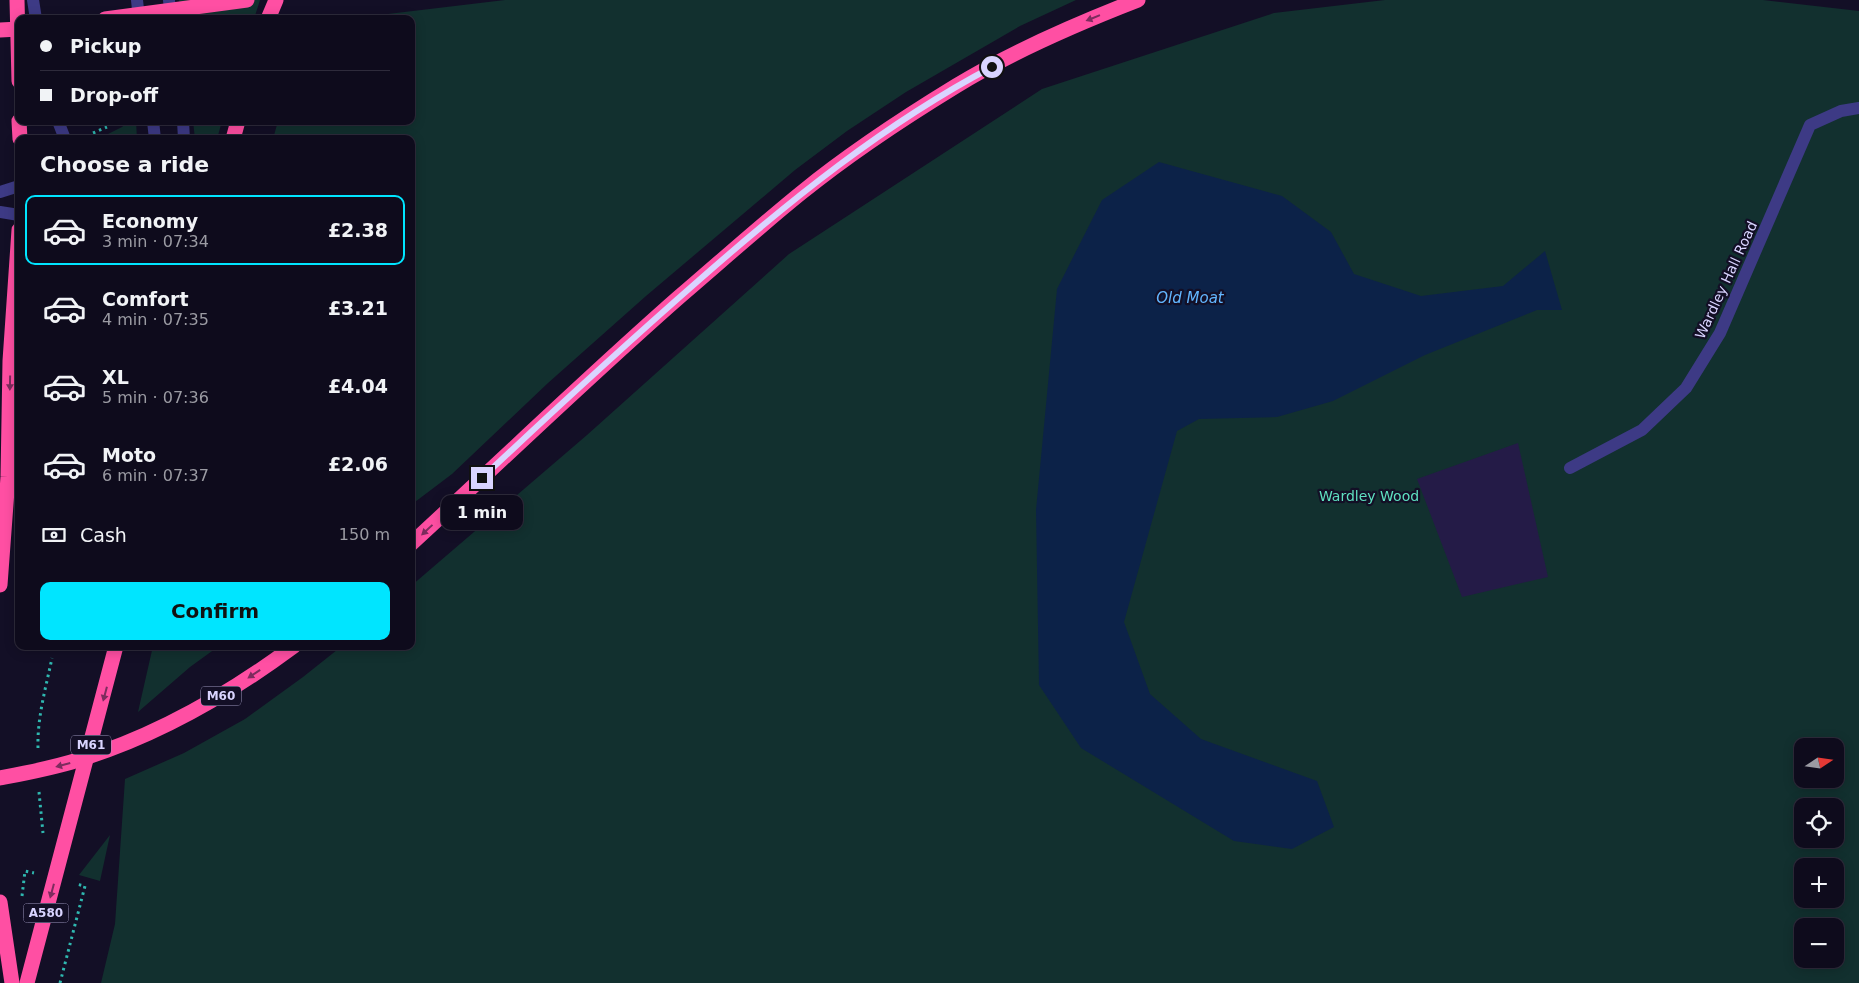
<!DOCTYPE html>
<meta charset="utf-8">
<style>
body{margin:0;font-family:"DejaVu Sans",sans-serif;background:#171425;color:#f1f3f6;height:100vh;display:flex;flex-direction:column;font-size:19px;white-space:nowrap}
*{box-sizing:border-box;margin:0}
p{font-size:16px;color:#9b9ba3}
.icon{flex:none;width:28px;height:28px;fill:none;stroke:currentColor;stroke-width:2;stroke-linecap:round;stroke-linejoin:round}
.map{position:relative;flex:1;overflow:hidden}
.sheet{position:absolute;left:15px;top:135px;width:400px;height:515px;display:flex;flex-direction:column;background:#0e0b1c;border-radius:10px;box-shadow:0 2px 12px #0003,0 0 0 1px #2e2b3b}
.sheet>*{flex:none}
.guide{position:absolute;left:15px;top:15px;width:400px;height:110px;border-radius:10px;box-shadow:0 2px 12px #0003,0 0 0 1px #2e2b3b;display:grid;align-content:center;height:110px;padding:0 25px;background:#0e0b1c}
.needle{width:32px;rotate:77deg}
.fabs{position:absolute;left:1794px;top:738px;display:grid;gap:10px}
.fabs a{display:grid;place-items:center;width:50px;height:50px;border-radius:10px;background:#0e0b1c;box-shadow:0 2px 12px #0003,0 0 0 1px #2e2b3b;font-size:25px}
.end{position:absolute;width:22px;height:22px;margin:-11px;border:6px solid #d9d4ff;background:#111;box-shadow:0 0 0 2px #111}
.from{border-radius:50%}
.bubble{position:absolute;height:35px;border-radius:10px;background:#0e0b1c;box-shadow:0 2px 12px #0003,0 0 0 1px #2e2b3b;font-size:16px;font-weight:700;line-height:35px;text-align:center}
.guide b{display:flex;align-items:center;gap:18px;height:48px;font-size:19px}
.guide b+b{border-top:1px solid #2e2b3b}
.guide i{width:12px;height:12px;background:#f1f3f6}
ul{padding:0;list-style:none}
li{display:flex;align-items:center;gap:15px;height:70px;margin:0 10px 8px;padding:0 15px;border:2px solid transparent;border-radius:10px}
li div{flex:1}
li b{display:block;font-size:19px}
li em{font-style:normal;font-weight:700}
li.current{border-color:#00e5ff}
li>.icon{width:45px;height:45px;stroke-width:1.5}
h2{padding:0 25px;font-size:22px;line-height:60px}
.pay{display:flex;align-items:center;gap:12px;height:55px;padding:0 25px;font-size:19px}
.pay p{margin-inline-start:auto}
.cta{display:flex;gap:10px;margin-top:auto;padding:10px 25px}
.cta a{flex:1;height:58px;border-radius:10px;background:#00e5ff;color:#111;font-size:20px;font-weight:700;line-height:58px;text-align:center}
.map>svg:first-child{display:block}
</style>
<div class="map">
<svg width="1859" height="983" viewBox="0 0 1859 983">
<rect width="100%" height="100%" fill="#130f26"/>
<!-- green -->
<g fill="#12302f" fill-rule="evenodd">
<path d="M179,0H260L254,19H181Z"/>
<path d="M505,0H1076L1020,26L906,92L847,131L795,170L646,296L548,383L452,474L411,505V139H273L278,121H411V19H346Z"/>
<path d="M1385,0H1763L1859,11V983H101L115,924L125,779L184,753L245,719L303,677L342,646H411V586L587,435L789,254L1042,89L1274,13ZM1802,746H1835V779H1802ZM1802,806H1835V839H1802ZM1802,866H1835V899H1802ZM1802,926H1835V959H1802Z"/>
<path d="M128,121H136L137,139H98L122,127Z"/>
<path d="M193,121H222L217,139H195Z"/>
<path d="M153,646H219L190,667L138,712Z"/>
<path d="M110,835L100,881L79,875Z"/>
</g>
<!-- water -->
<path fill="#0c2248" d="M1159,162L1282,196L1331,232L1354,274L1421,296L1503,286L1545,251L1562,310H1537L1425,355L1333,401L1277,417L1199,419L1177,431L1124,622L1150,694L1201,739L1317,781L1334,827L1292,849L1234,841L1081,748L1039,685L1036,510L1057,289L1102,200Z"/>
<!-- building -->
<path fill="#241b47" d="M1518,443L1548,577L1462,597L1417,479Z"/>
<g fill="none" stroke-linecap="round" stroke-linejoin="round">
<!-- path -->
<g stroke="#2fb8b0" stroke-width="3" stroke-dasharray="2.5 4" stroke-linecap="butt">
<path d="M93,133L107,127"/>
<path d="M38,748C37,718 46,687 52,658"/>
<path d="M39,792L43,833"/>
<path d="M22,896L25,871L34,873"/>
<path d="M60,983L85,886L76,884"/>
</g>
<!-- lane -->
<g stroke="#3d3a85" stroke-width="12">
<path d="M33,0L36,19"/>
<path d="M137,0L139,19"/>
<path d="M169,0L171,19"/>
<path d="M58,121L65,139"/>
<path d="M153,121L155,139"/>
<path d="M183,121L184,139"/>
<path d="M0,192L19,186"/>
<path d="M0,212L19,215"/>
<path d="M1570,468L1642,430L1686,388L1720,333L1810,125L1841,111L1859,108"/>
</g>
<!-- highway -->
<g stroke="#ff4fa3" stroke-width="15">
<path d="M17,0L19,81"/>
<path d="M105,19L247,0"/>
<path d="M268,19L276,0"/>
<path d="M0,30L19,29"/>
<path d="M19,121L20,139"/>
<path d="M233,139L238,121"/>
<path d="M411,544C500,462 587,378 678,298C719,263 759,227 801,193C849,154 902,119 956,86C1013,51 1076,24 1138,0"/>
<path d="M0,585L8,477L10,361L19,230"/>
<path d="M0,778C26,773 53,768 78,760C157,736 228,695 294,646"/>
<path d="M0,902L12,983"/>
<path d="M27,983L116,646"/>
</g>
</g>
<!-- one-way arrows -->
<defs><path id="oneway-solid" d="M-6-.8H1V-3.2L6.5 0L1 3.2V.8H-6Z" transform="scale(1.25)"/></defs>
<g fill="#7d2c5e">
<use href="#oneway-solid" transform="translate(1093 18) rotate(158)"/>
<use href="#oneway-solid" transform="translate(10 383) rotate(91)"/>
<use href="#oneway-solid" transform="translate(427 530) rotate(137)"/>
<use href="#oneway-solid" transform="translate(254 674) rotate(146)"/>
<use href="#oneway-solid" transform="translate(105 694) rotate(105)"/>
<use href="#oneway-solid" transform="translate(63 765) rotate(165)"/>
<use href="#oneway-solid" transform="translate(52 891) rotate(105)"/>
</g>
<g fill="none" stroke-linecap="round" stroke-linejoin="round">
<!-- route -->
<path stroke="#d9d4ff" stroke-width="6" d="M482,478C553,411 625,345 698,281C789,201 884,124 992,67"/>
</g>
<g text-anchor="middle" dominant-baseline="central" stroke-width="4.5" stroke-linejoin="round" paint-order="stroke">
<!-- shield labels -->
<g fill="#130f26" stroke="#9e99be" stroke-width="1">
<rect x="201" y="686.5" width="40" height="19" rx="4"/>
<rect x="71" y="735.5" width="40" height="19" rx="4"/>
<rect x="23.5" y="903.5" width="45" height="19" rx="4"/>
</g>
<g font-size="12" font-weight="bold" fill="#d9d4ff">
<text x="221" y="696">M60</text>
<text x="91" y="745">M61</text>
<text x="46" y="913">A580</text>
</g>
<!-- street labels -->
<g font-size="14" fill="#d9d4ff" stroke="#130f26">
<text transform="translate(1726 280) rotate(-65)">Wardley Hall Road</text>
</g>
<!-- park labels -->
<g font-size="14" fill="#5fe0c0" stroke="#130f26">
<text x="1369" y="496">Wardley Wood</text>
</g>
<!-- water labels -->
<g font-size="15" font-style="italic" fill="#62b6ff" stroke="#130f26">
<text x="1190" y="298">Old Moat</text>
</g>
</g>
</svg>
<div class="fabs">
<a><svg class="needle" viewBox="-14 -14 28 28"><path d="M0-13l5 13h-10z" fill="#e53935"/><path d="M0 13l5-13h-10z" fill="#9b9ba3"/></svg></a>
<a><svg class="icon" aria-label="locate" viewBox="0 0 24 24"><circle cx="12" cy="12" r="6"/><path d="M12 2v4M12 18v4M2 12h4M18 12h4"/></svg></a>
<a>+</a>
<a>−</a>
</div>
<i class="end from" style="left:992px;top:67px"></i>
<i class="end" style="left:482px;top:478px"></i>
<div class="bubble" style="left:441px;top:495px;width:82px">1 min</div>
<div class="guide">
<b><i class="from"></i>Pickup</b>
<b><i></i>Drop-off</b>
</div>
<section class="sheet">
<h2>Choose a ride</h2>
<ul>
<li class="current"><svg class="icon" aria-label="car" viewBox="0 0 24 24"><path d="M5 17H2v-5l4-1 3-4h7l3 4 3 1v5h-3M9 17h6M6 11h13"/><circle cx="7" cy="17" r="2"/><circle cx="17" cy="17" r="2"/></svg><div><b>Economy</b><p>3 min · 07:34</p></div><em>£2.38</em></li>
<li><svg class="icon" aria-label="car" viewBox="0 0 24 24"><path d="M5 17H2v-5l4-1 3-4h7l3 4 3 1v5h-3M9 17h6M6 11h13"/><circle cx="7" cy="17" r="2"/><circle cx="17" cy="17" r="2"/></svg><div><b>Comfort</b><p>4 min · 07:35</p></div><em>£3.21</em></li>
<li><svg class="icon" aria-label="car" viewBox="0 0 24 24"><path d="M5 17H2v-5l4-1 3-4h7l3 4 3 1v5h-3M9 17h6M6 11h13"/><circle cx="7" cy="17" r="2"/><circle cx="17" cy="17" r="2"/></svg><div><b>XL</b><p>5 min · 07:36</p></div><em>£4.04</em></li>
<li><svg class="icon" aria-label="car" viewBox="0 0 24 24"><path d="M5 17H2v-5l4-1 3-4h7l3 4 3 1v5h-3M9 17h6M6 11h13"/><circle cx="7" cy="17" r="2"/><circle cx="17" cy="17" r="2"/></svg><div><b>Moto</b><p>6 min · 07:37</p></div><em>£2.06</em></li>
</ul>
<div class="pay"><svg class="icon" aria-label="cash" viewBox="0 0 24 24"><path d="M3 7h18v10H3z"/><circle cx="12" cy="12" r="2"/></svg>Cash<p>150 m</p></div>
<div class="cta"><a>Confirm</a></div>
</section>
</div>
